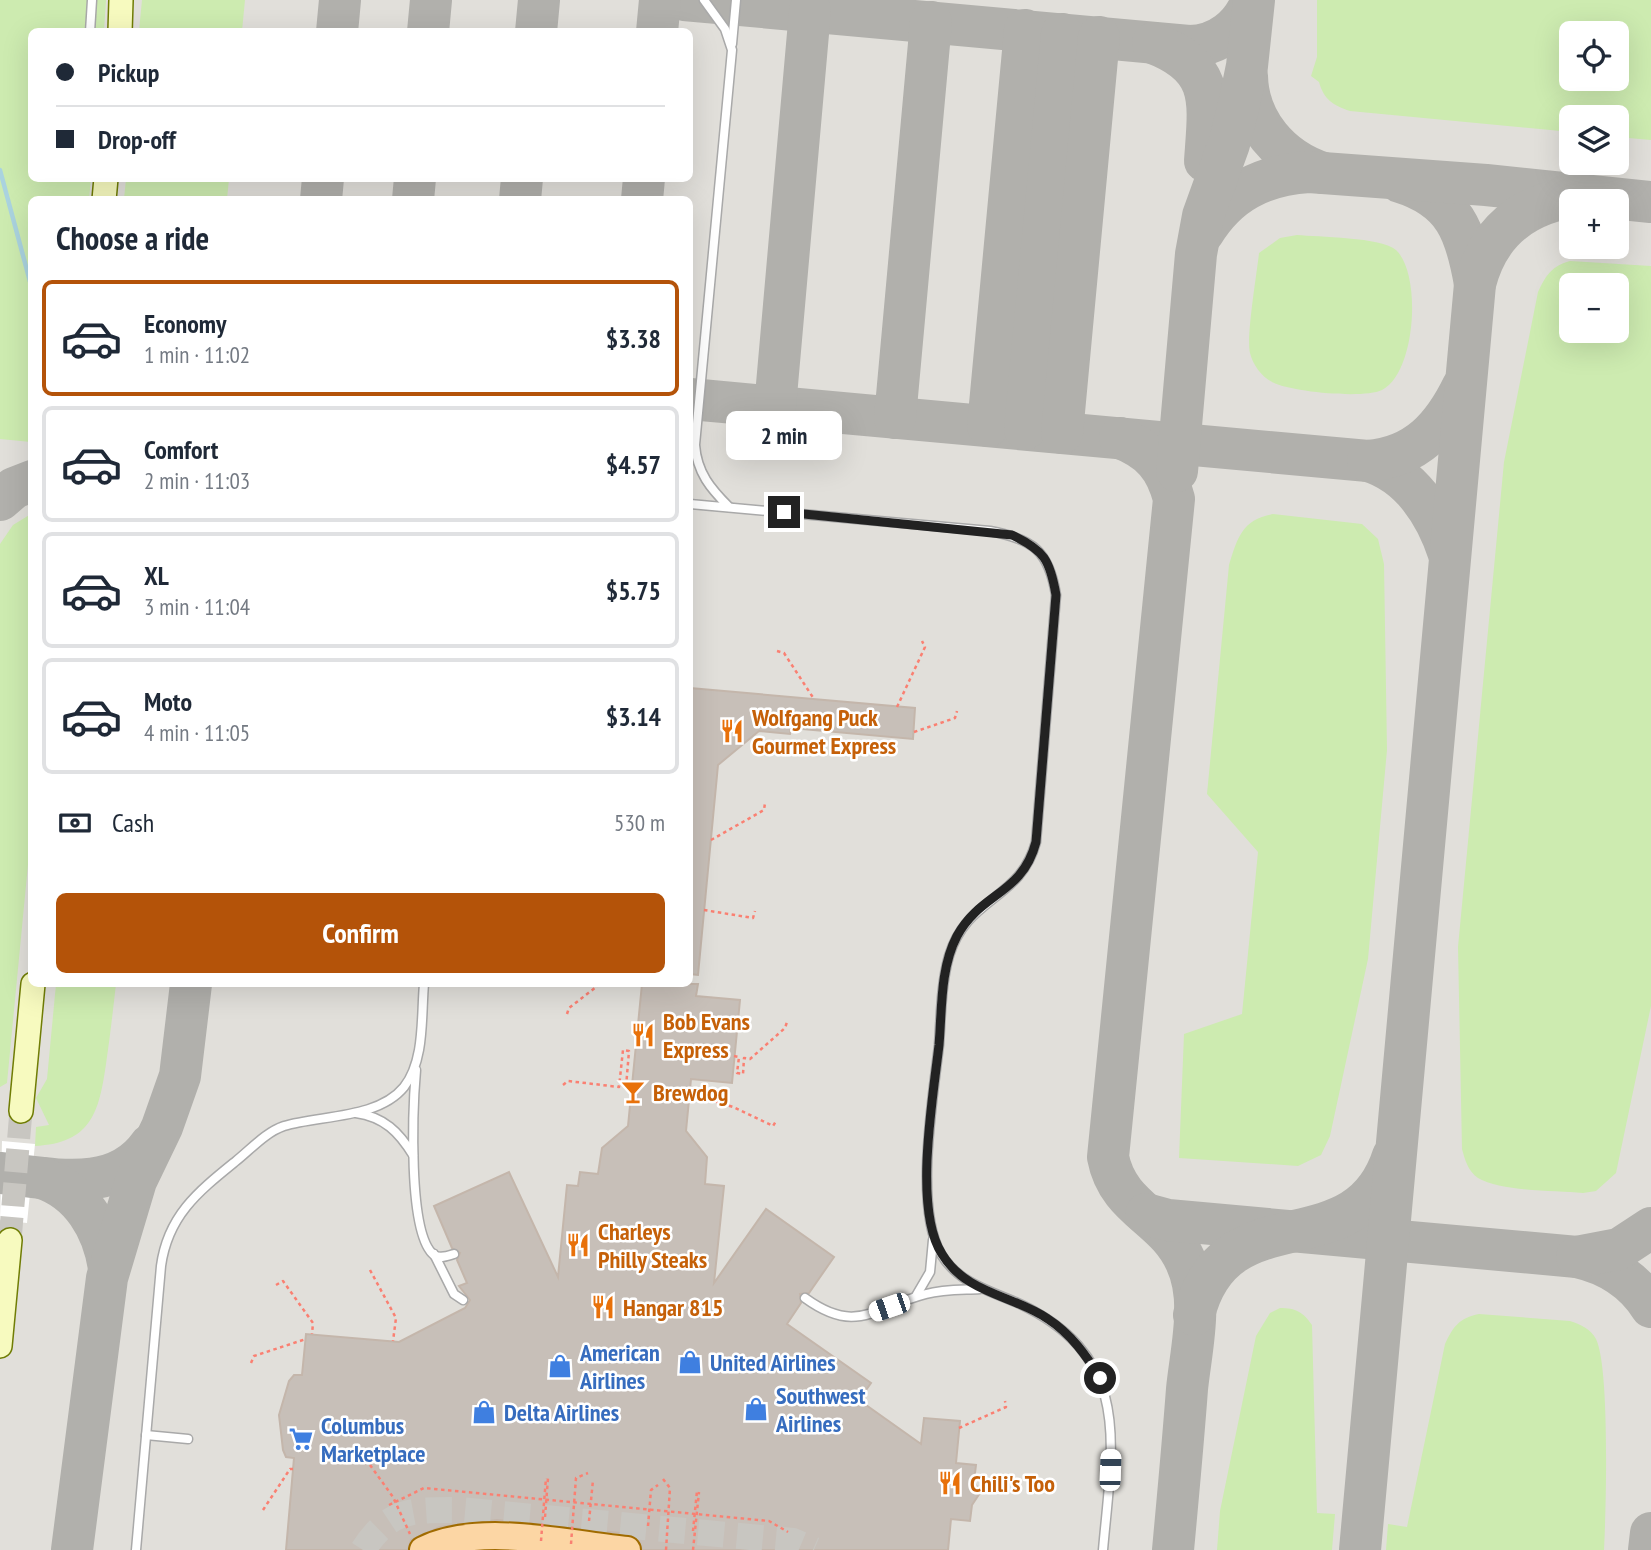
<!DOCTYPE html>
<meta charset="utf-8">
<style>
body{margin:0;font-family:"PT Sans Narrow",sans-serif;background:#f6f6f7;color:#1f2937;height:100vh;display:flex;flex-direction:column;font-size:26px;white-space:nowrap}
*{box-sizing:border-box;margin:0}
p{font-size:23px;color:#747a83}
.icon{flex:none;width:38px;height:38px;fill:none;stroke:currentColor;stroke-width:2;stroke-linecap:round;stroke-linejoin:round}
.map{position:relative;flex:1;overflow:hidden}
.sheet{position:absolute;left:28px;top:196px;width:665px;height:791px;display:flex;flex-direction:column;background:#fff;border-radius:10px;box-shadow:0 7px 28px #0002}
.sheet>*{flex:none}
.top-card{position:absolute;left:28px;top:28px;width:665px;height:154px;border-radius:10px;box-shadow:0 7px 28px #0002;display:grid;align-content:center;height:154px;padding:0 28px;background:#fff}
.buttons{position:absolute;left:1559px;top:21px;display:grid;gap:14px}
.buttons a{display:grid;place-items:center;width:70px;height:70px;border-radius:10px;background:#fff;box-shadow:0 7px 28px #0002;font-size:35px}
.end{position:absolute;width:32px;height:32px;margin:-16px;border:9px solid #222;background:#fff;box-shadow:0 0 0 4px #fff}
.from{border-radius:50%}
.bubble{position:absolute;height:49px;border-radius:10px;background:#fff;box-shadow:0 7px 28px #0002;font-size:23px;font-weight:800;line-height:49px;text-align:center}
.car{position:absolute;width:21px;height:42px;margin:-21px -10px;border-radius:9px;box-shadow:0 0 5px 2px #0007;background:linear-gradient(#fff 24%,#345 0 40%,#fff 0 76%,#345 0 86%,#fff 0)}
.top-card b{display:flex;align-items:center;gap:24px;height:66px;font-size:26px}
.top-card b+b{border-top:2px solid #e0e1e3}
.top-card i{width:18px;height:18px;background:#1f2937}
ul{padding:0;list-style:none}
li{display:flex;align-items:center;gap:21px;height:116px;margin:0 14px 10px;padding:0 14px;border:4px solid #e0e1e3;border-radius:10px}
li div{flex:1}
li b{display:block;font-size:26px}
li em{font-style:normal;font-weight:800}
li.selected{border-color:#b45309}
li>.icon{width:63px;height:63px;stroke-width:1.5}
h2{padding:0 28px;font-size:32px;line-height:84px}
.pay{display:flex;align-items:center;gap:18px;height:77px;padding:0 28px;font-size:26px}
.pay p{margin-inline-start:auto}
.primary-button{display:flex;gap:14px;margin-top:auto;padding:14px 28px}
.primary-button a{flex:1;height:80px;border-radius:10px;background:#b45309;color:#fff;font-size:28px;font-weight:800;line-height:80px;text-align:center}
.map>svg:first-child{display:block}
</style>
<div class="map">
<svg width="1651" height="1550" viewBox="0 0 1651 1550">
<rect width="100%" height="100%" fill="#f2efe9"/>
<!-- airport -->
<path fill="#e1dfda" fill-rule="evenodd" d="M0,0H1651V1550H0ZM32,32H690V178H32ZM1572,33H1617V79H1572ZM1572,117H1617V163H1572ZM32,200H690V984H32ZM1572,201H1617V247H1572ZM1572,285H1617V331H1572Z"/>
<!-- grass -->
<g fill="#cdebb0" fill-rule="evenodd">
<path d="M0,0H106L104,31L32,32V178L91,179L89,199L32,200L31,442L0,439Z"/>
<path d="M142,0H245L242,31H139Z"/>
<path d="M1317,0H1651V140L1617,137V117H1572L1571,132L1350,111C1333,105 1324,100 1319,82L1311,76L1317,57ZM1572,33H1617V79H1572Z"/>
<path d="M126,179H229L227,199H124Z"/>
<path d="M1297,235C1317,237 1382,237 1396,250C1422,274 1416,373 1382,390C1363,399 1291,392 1272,382C1261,376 1253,365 1250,353C1246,337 1257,273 1259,253L1280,238Z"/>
<path d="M1570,261L1651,266V1006L1616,1173L1596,1191L1583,1193C1555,1190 1501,1192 1478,1178C1468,1171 1465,1160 1462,1149L1458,947L1504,462L1538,292C1546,275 1552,266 1570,261ZM1572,285H1617V331H1572Z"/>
<path d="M31,514V543L28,551L32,552V823L7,1083L0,1087V544L13,525Z"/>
<path d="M1273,514L1362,524L1378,539L1384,564L1387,750L1368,959L1330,1136L1321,1155L1298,1166L1179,1158L1184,1034L1242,1014L1258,852L1207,794L1229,565C1237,539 1242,519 1273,514Z"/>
<path d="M56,984H116C113,1010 110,1037 106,1064C99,1113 91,1143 35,1146L36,1127L49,1125L36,1098L47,1079Z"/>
<path d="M1280,1308C1296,1308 1303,1312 1312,1325L1317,1513L1335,1514L1332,1550H1217L1220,1511L1256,1336L1270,1313Z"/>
<path d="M1479,1314L1570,1321C1580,1324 1591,1329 1596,1339C1610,1367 1606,1512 1604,1550H1386L1388,1524L1407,1527L1445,1344C1453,1327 1459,1318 1479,1314Z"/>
</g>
<!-- pier -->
<path fill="#fff" d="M2,1141L35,1144L27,1223L0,1220Z"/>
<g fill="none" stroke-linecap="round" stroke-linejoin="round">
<!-- stream -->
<path stroke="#aad3df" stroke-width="4.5" d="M0,170L32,289"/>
<!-- taxiway -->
<g stroke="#b1b0ac" stroke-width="42">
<path d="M684,0L1189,46C1218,46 1242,27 1252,0"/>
<path d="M337,32L340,0"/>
<path d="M428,32L431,0"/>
<path d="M536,32L539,0"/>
<path d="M657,32L660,0"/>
<path d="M1153,43C1217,67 1209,103 1205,161"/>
<path d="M1247,76C1248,122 1280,159 1323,173"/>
<path d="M1400,182C1455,199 1466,232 1475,284"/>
<path d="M321,200L323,178"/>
<path d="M413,200L415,178"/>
<path d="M520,200L522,178"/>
<path d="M642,200L644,178"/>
<path d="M1203,233C1228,192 1263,175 1309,172L1486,185L1651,202"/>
<path d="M690,399L1368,461C1411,474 1436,514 1449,554"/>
<path d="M775,407L810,11"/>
<path d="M895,418L931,22"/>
<path d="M988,426L1025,30"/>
<path d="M1025,429L1062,34"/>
<path d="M1062,433L1099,37"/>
<path d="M1120,438C1151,450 1166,467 1174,499L1108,1157C1118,1210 1166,1216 1186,1262C1204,1300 1191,1349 1187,1389C1183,1443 1178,1496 1173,1550"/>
<path d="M1368,461C1417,457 1443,427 1463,386"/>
<path d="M1177,471L1196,254L1203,216L1229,144L1239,105L1247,66L1254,0"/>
<path d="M0,500L14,488L32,481"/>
<path d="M0,1173C51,1178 115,1195 150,1145"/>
<path d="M42,1178C81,1191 103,1228 109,1268"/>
<path d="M1146,1214L1168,1220L1577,1257C1608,1264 1634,1280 1651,1307"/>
<path d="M1577,1257L1619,1249L1651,1228"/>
<path d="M1194,1315C1225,1190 1356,1271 1393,1156"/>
<path d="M72,1550L107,1278L136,1181L162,1127L180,1076L191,984"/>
<path d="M1360,1550L1475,284C1489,228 1528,202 1583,195"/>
<path d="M1649,1550L1651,1533"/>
</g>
</g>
<!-- building -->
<g fill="#c7bfb8" stroke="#c4b6ab" stroke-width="2">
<path d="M690,688L915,708L913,739L791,728L790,734L759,731L718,765L698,975L690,974Z"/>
<path d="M642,984H698L696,996L740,1000L732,1083L691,1079L686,1131L707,1157L705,1184L724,1186L714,1283L766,1209L834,1257L809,1293L800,1294L801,1303L787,1324L871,1383L859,1400L921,1444L924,1418L960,1421L956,1463L976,1465L974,1481L980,1493L972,1505L970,1521L951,1519L948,1550H642L637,1538L629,1534L497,1520L440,1527L411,1540L408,1550H286L294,1458L286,1457L283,1450L279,1415L289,1381L294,1375H302L306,1334L399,1342L465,1308L470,1300L459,1286L467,1283L457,1260L460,1253L452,1248L434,1206L509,1172L558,1277L567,1185L578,1186L580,1172L598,1174L602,1148L628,1126Z"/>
</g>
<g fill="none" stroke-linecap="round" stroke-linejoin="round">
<!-- secondary-tunnel -->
<path stroke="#c8c6c1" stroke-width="23" stroke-dasharray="23 11" stroke-linecap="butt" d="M10,1240L21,1111"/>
<!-- primary-tunnel -->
<path stroke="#c8c6c1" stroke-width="26" stroke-dasharray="26 13" stroke-linecap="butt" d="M363,1550C390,1508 414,1510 459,1510L793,1541L814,1550"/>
<!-- lane casing -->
<g stroke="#a9a9a9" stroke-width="11">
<g id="lane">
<path d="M704,0L725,29L732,50L695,445C697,473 711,489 729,507"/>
<path d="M90,32L92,0"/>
<path d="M732,44L736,0"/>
<path d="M690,504L990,531C1033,539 1049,551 1056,595L1036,842C1020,901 967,896 949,956C941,984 941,1016 939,1045C933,1098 914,1207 941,1254C959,1284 991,1291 1020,1304C1134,1358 1112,1446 1103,1550"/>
<path d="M416,1070C413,1104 407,1234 434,1255C440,1259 448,1256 454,1254"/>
<path d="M356,1113C384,1117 399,1132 413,1155"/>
<path d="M434,1254L454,1294L463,1300"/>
<path d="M916,1296L930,1272L933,1240"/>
<path d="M805,1298C856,1335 873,1308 926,1294C944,1289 962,1290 980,1289"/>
<path d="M146,1435L188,1439"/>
<path d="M136,1550L161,1266C168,1215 199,1191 236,1161C251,1149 266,1132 284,1126C320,1115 378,1119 404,1087C425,1060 421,1017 424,984"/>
</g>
</g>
<!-- secondary casing -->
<g stroke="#707d05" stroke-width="26">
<g id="secondary">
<path d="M120,32L121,0"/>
<path d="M104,200L106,178"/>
<path d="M21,1111L33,984"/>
<path d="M0,1346L10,1240"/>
</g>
</g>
<!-- primary casing -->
<g stroke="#a06b00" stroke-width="30">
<path id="primary" d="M423,1550C478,1522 568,1544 627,1550"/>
</g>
<!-- path -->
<g stroke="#fa8072" stroke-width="2.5" stroke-dasharray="3.5 3.5" stroke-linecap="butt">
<path d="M777,651L784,653L814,699"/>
<path d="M897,707L925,647L922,641"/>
<path d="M914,732L955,718L957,711"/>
<path d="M711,840L764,810L765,803"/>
<path d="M704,910L753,918L755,911"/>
<path d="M567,1014L569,1008L600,984"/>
<path d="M734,1056L739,1057L737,1073L743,1074L744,1058L750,1059L785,1028L787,1022"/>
<path d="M563,1085L568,1081L619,1087L623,1050L629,1051L626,1087L631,1088"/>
<path d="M689,1093L733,1107L773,1126L776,1121"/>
<path d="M370,1270L396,1318L393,1341"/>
<path d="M276,1285L283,1281L313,1323L312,1334"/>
<path d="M251,1363L254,1356L306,1339"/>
<path d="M959,1428L1006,1407L1005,1401"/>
<path d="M370,1465L393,1497L410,1534"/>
<path d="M389,1505L424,1488L769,1521L788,1532"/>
<path d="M263,1510L290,1469H293"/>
<path d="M545,1517L548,1478"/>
<path d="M589,1521L593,1480"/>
<path d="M648,1526L651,1490L658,1485"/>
<path d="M693,1531L697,1491"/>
</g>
<!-- lane -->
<use href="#lane" stroke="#fff" stroke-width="8"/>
<!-- secondary -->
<use href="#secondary" stroke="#f7fabf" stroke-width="23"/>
<!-- primary -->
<use href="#primary" stroke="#fcd6a4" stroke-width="26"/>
<!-- path-bridge -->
<g stroke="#fa8072" stroke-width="2.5" stroke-dasharray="3.5 3.5" stroke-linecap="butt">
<path d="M663,1479L670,1488L666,1550"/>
<path d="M541,1541L546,1478"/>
<path d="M571,1544L576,1478L588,1473"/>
<path d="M693,1550L699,1492"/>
</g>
</g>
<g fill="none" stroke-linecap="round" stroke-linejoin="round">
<!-- route -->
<path stroke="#222" stroke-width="9" d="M784,512L1012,535C1044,550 1050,560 1056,595L1036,842C1022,895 981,892 957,936C940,968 942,1010 939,1045C933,1098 913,1209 942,1254C966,1294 1013,1295 1048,1319C1071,1334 1086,1355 1100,1378"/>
</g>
<!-- icons -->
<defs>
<g id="restaurant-bare" transform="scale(1.89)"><path d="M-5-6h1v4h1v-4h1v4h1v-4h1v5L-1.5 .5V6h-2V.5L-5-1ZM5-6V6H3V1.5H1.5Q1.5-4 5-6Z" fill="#e8710a" stroke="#fff" stroke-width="2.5" paint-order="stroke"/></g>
<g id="bar-bare" transform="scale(1.89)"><path d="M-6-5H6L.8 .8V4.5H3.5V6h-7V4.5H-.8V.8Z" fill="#e8710a" stroke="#fff" stroke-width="2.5" paint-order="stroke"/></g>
<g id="shop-bare" transform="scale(1.89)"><path d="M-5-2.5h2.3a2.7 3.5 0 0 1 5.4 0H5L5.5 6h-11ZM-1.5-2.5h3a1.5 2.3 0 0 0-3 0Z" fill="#3f7fe0" stroke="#fff" stroke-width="2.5" paint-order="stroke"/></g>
<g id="supermarket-bare" transform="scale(1.89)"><path d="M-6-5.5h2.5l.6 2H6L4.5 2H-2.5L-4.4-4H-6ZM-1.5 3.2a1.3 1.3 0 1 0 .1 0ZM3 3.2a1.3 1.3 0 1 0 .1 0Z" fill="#3f7fe0" stroke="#fff" stroke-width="2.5" paint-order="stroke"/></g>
</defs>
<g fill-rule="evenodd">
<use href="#restaurant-bare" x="732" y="731"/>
<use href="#restaurant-bare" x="643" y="1035"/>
<use href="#bar-bare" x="633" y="1092"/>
<use href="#restaurant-bare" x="578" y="1245"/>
<use href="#restaurant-bare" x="603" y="1307"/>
<use href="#shop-bare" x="690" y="1362"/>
<use href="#shop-bare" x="560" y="1366"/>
<use href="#shop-bare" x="756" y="1409"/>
<use href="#shop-bare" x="484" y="1412"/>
<use href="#supermarket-bare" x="301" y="1439"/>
<use href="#restaurant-bare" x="950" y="1483"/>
</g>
<g text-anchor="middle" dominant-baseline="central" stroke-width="5" stroke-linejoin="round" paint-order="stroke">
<!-- food labels -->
<g font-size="24" font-weight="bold" fill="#c56008" stroke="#fff" text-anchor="start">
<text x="752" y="717">Wolfgang Puck<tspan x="752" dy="28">Gourmet Express</tspan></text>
<text x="663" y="1021">Bob Evans<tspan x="663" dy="28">Express</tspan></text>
<text x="653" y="1092">Brewdog</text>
<text x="598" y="1231">Charleys<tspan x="598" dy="28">Philly Steaks</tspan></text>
<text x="623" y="1307">Hangar 815</text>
<text x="970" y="1483">Chili's Too</text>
</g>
<!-- shop labels -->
<g font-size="24" font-weight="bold" fill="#366cbe" stroke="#fff" text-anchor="start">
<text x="580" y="1352">American<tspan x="580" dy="28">Airlines</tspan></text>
<text x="710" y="1362">United Airlines</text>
<text x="776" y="1395">Southwest<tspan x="776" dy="28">Airlines</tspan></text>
<text x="504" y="1412">Delta Airlines</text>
<text x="321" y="1425">Columbus<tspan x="321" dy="28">Marketplace</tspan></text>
</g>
</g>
</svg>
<div class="buttons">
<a><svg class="icon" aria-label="locate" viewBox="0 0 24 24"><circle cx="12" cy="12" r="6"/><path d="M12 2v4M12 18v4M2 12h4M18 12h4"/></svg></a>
<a><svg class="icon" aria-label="layers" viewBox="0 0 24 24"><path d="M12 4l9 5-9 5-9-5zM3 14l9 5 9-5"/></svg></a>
<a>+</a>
<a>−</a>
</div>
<i class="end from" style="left:1100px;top:1378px"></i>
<i class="end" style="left:784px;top:512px"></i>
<div class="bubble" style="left:726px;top:411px;width:116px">2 min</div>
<i class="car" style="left:889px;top:1307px;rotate:251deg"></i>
<i class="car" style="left:1110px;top:1470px;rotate:2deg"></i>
<div class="top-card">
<b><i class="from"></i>Pickup</b>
<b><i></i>Drop-off</b>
</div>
<section class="sheet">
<h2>Choose a ride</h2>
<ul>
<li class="selected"><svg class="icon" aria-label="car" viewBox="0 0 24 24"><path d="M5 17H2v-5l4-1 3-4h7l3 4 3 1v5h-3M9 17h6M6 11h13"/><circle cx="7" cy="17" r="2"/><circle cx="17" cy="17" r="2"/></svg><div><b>Economy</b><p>1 min · 11:02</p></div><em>$3.38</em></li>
<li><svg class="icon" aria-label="car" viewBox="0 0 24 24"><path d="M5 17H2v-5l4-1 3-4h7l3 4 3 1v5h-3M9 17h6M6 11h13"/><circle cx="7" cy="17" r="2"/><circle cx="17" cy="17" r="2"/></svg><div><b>Comfort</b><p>2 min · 11:03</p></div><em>$4.57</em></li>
<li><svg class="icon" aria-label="car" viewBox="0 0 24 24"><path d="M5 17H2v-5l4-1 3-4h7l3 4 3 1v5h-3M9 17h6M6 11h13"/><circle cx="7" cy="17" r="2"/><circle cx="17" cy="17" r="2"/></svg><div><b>XL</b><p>3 min · 11:04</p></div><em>$5.75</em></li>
<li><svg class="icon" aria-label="car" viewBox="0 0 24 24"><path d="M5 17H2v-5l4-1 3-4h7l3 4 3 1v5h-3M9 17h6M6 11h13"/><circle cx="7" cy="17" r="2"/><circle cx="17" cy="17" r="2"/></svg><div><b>Moto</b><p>4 min · 11:05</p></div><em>$3.14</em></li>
</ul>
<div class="pay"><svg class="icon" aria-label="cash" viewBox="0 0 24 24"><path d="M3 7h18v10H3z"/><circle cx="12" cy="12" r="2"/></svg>Cash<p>530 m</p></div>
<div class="primary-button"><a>Confirm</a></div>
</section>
</div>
